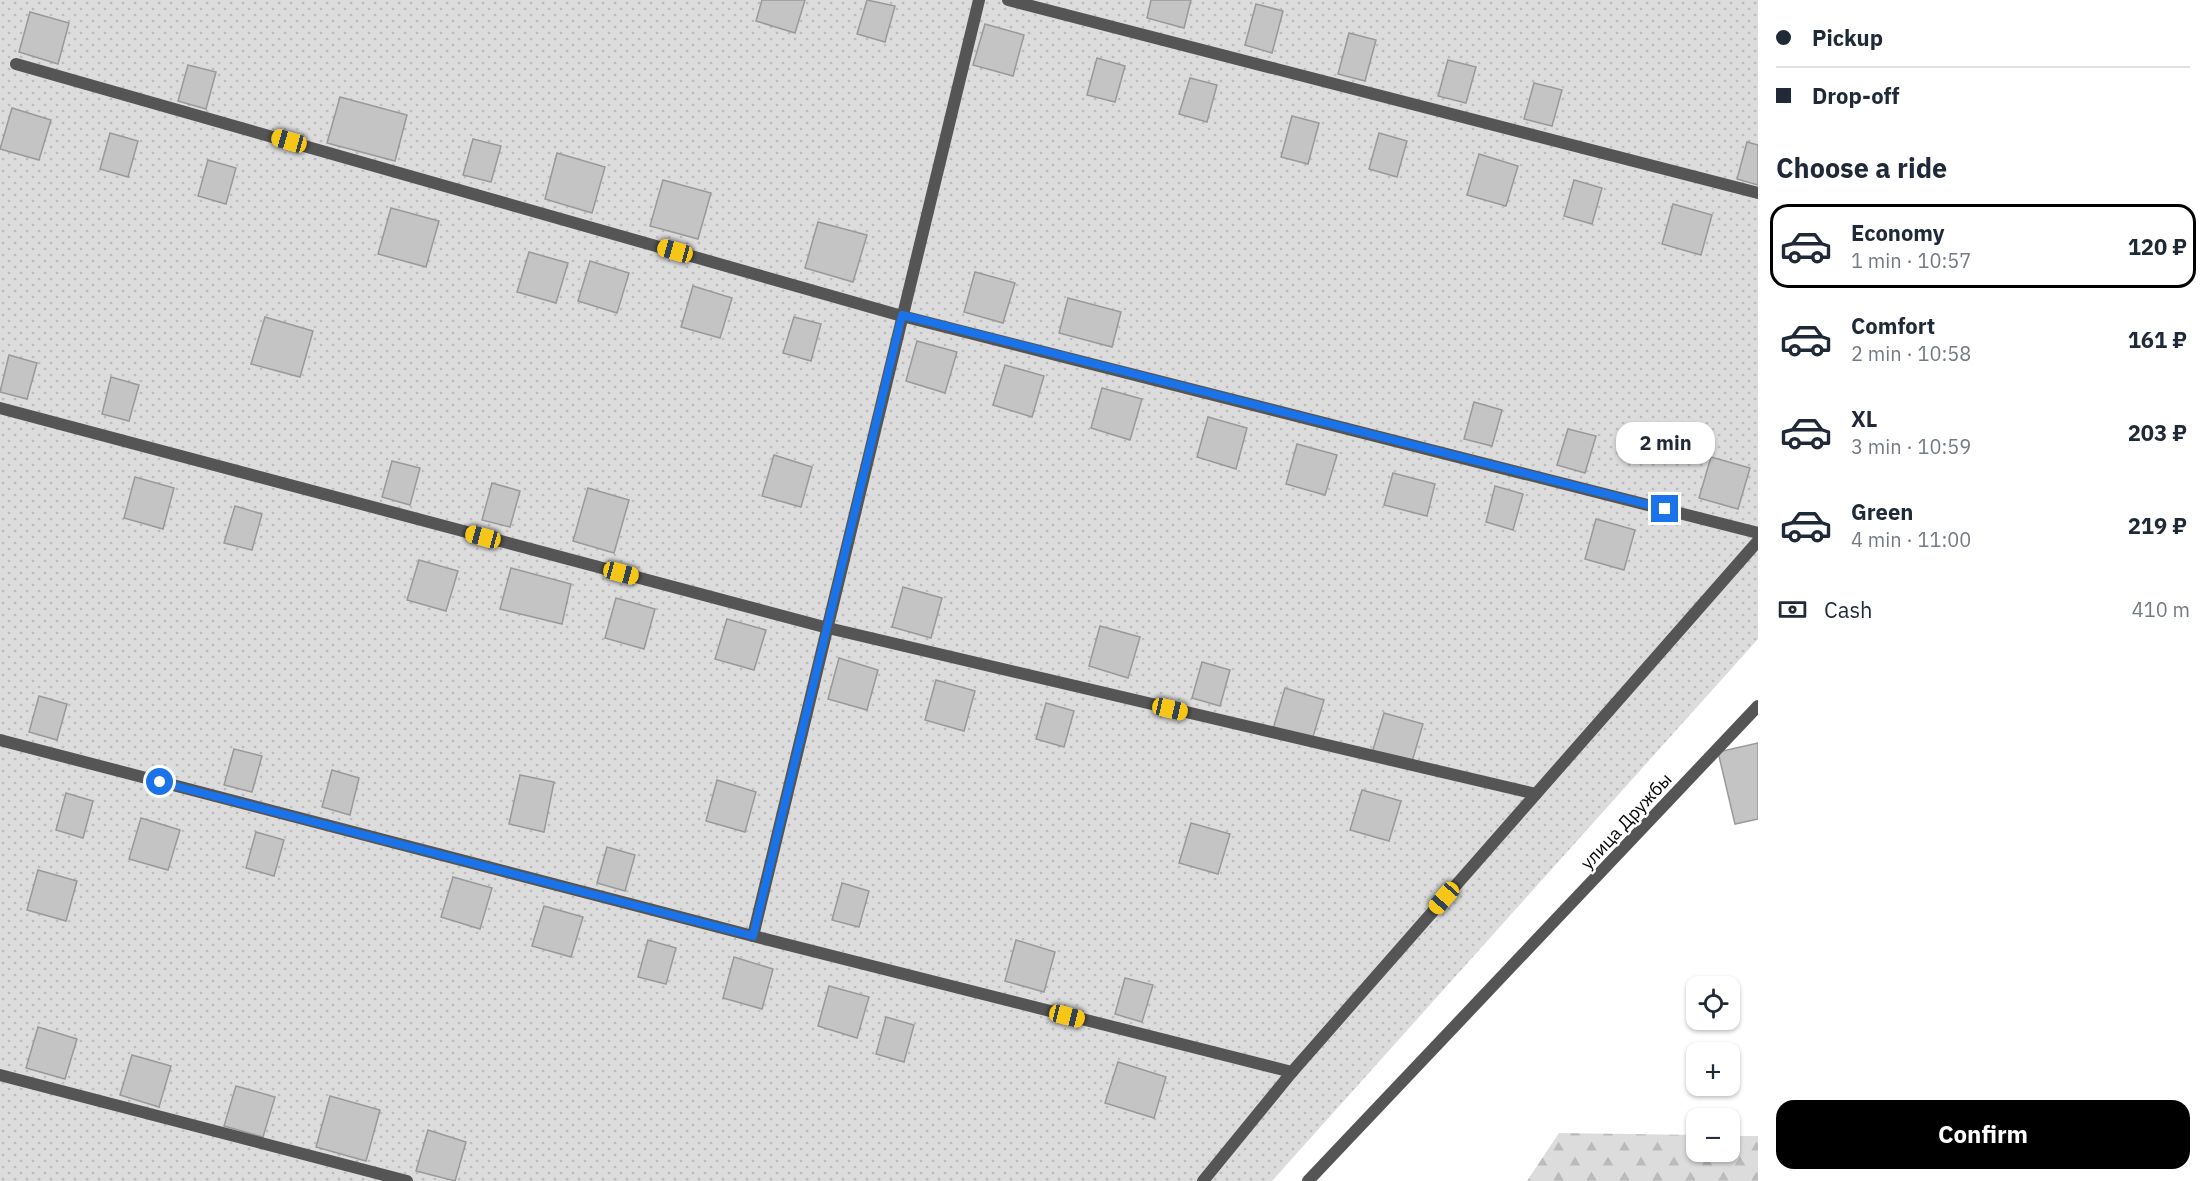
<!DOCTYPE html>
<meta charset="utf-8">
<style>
body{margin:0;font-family:"IBM Plex Sans",sans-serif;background:#f6f6f7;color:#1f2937;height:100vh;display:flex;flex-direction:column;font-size:22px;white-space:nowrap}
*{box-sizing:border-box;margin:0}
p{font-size:20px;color:#747a83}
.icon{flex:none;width:33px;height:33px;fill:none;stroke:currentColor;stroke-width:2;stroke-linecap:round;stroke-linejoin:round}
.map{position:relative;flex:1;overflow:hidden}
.panel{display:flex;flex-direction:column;background:#fff;width:450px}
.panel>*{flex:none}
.guide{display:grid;align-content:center;height:132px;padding:0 18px;background:#fff}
.controls{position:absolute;left:1686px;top:976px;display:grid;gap:12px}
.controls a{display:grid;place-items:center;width:54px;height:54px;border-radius:12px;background:#fff;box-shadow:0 2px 4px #0004;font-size:30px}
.end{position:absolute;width:27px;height:27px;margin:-14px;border:8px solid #1a73e8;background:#fff;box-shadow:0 0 0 3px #fff}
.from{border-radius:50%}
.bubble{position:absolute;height:42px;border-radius:18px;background:#fff;box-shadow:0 2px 4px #0004;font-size:20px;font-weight:700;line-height:42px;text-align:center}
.car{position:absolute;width:18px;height:36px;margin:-18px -9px;border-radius:8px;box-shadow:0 0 4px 2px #0007;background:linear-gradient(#f5c518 24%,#345 0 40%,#f5c518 0 76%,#345 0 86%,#f5c518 0)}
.guide b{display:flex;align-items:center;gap:21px;height:57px;font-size:22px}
.guide b+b{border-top:2px solid #e0e1e3}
.guide i{width:15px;height:15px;background:#1f2937}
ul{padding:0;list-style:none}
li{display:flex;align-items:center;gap:18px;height:84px;margin:0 12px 9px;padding:0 6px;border:3px solid transparent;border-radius:18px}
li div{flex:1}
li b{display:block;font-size:22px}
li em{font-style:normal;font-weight:700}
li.current{border-color:#000}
li>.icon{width:54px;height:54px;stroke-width:1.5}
h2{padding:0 18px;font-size:27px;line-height:72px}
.pay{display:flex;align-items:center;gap:15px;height:66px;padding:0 18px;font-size:22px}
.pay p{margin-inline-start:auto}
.button{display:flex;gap:12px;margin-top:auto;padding:12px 18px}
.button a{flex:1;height:69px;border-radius:18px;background:#000;color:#fff;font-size:24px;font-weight:700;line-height:69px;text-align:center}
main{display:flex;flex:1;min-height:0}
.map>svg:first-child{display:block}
</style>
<main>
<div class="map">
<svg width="1758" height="1181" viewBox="0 0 1758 1181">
<defs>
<pattern id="forest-firs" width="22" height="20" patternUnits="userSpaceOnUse" patternTransform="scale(1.5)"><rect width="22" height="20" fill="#dcdcdc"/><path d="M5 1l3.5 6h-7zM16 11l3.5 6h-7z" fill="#bbb"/></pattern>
<pattern id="garden-dots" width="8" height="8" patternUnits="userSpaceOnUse" patternTransform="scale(1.5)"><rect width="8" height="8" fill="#dcdcdc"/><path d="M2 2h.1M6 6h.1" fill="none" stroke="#bbb" stroke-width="1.8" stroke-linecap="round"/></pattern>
</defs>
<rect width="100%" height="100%" fill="#fff"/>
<!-- forest -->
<path fill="url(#forest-firs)" d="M1559,1133L1696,1135V1152H1730V1136H1758V1181H1527Z"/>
<!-- garden -->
<path fill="url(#garden-dots)" d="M0,0H1758V639L1272,1181H0Z"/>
<!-- building -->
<g fill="#c4c4c4" stroke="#999" stroke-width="1.5">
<path d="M762,0H805L795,33L756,21Z"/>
<path d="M867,0L895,6L885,42L857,34Z"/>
<path d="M1151,0H1191L1184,28L1147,18Z"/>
<path d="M1256,4L1283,11L1272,53L1245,45Z"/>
<path d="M30,12L69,23L58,64L19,52Z"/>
<path d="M985,24L1024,35L1013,76L973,65Z"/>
<path d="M1349,33L1376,40L1365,81L1338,74Z"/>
<path d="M1097,58L1125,66L1115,102L1087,95Z"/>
<path d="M1448,60L1476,67L1466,103L1438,96Z"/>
<path d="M188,65L216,72L206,109L178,101Z"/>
<path d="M1190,78L1217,85L1207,122L1179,114Z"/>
<path d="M1534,83L1562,90L1552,126L1524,119Z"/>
<path d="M340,97L407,115L395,161L327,143Z"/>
<path d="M12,108L51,120L39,160L0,149Z"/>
<path d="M1292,116L1319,123L1308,164L1281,157Z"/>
<path d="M110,133L138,141L128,177L100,169Z"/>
<path d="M1379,133L1407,141L1397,177L1369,169Z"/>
<path d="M473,139L501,146L491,182L463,175Z"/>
<path d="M1747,142L1758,145V185L1737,179Z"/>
<path d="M557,153L605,167L592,213L545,199Z"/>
<path d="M1479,154L1518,166L1506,206L1467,195Z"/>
<path d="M208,160L236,168L226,204L198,196Z"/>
<path d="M663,180L711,193L698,239L650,226Z"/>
<path d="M1574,180L1602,188L1592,224L1564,216Z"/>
<path d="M1673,204L1712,215L1701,255L1662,244Z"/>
<path d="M391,208L439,221L426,267L378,254Z"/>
<path d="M818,222L867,235L853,282L805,268Z"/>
<path d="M529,252L568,263L556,303L517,292Z"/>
<path d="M590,261L629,273L617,313L578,301Z"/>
<path d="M975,272L1015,283L1003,323L964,312Z"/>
<path d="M693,286L732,298L720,338L681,327Z"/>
<path d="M1068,298L1121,312L1112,347L1059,333Z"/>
<path d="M265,317L313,331L300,377L251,364Z"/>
<path d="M794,317L821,324L811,361L783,353Z"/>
<path d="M917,341L957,352L945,393L906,381Z"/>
<path d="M9,355L37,363L27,399L0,392Z"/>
<path d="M1005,365L1044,376L1032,417L993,405Z"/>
<path d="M111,377L139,385L129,421L102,414Z"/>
<path d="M1102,388L1142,399L1130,440L1091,428Z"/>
<path d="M1474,402L1502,410L1492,446L1464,439Z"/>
<path d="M1208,417L1247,428L1236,469L1197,457Z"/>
<path d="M1568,429L1596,436L1585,473L1557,465Z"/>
<path d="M1297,444L1337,455L1325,495L1286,484Z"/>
<path d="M774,455L812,467L801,507L762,496Z"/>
<path d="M1711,457L1750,468L1738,509L1699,498Z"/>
<path d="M392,461L420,468L410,505L382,497Z"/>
<path d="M1393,473L1435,484L1427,516L1384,505Z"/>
<path d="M135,477L174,488L163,529L124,518Z"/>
<path d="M492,483L520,491L510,527L482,520Z"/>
<path d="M1495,486L1523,494L1513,530L1486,522Z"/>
<path d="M588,488L629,500L614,553L573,541Z"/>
<path d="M235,506L262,514L252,550L224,543Z"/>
<path d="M1596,519L1635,530L1624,570L1585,559Z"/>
<path d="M419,560L458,571L446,611L407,600Z"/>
<path d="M511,568L571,584L562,624L500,609Z"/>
<path d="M903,587L942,598L931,638L892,627Z"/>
<path d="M616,598L655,609L644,649L605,638Z"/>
<path d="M727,619L766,630L754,670L715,659Z"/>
<path d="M1100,626L1140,637L1128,678L1089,666Z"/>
<path d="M839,658L878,670L867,710L828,699Z"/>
<path d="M1202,662L1230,670L1220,706L1192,698Z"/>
<path d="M936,680L975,691L964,731L925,720Z"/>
<path d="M1285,688L1324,700L1312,740L1273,729Z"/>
<path d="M39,696L67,704L57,740L29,732Z"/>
<path d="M1046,703L1074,711L1064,747L1036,739Z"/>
<path d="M1384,713L1423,724L1411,765L1372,753Z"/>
<path d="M1758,743V819L1735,824L1718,752Z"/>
<path d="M234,749L262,756L252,792L224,785Z"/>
<path d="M332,770L359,778L350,815L322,807Z"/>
<path d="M520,775L554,782L544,832L509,824Z"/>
<path d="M717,780L756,792L745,832L706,821Z"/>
<path d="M1362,790L1401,801L1389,841L1350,830Z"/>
<path d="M66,793L93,801L83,838L56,830Z"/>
<path d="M141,818L180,830L168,870L129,859Z"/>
<path d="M1191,823L1230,834L1218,874L1179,863Z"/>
<path d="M256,832L284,840L274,876L246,868Z"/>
<path d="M607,847L635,855L625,891L597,883Z"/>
<path d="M38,870L77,881L66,921L27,910Z"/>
<path d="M453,877L492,888L480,929L441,917Z"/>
<path d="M842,883L869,891L859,927L832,920Z"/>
<path d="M544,906L583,917L571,957L532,946Z"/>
<path d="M648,940L676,948L666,984L638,977Z"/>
<path d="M1016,940L1055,952L1044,992L1005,981Z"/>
<path d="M734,957L773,969L762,1009L723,998Z"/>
<path d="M1125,978L1153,985L1142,1022L1115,1014Z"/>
<path d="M829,986L869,997L857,1038L818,1026Z"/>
<path d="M886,1017L914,1025L904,1062L876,1054Z"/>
<path d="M38,1027L77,1039L65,1079L26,1068Z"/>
<path d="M132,1055L171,1066L159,1107L120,1095Z"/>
<path d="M1118,1062L1166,1077L1154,1118L1105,1103Z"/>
<path d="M236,1086L275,1097L263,1137L224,1126Z"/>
<path d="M330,1096L380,1110L366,1161L316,1147Z"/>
<path d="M428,1130L466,1142L455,1181L416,1171Z"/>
</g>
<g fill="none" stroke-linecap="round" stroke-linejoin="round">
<!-- lane -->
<g stroke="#555" stroke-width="12">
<path d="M1008,0L1758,193"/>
<path d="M16,64L902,316L1758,533"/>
<path d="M0,408L828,628L1536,794"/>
<path d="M0,740L753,936L1292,1072"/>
<path d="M753,936L979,0"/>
<path d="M0,1075L407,1181"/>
</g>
<!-- street -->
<g stroke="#555" stroke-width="12">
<path d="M1203,1181L1292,1072L1758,541"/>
<path d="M1308,1181L1758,706"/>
</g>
</g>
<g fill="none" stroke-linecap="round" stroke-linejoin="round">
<!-- route -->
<path stroke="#1a73e8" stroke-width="8" d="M160,782L753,936L902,315L1665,509"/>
</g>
<g text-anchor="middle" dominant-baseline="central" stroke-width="5" stroke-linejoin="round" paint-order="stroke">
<!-- street labels -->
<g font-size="18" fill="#000" stroke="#fff">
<text transform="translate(1626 821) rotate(-47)">улица Дружбы</text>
</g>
</g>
</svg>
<div class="controls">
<a><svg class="icon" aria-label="locate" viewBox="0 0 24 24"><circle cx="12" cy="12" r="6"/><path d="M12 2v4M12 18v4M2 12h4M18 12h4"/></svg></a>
<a>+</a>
<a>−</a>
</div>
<i class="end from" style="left:160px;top:782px"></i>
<i class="end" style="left:1665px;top:509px"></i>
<div class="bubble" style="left:1616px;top:422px;width:99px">2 min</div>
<i class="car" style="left:289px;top:141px;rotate:286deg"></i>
<i class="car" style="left:675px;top:251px;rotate:286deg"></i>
<i class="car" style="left:483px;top:537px;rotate:285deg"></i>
<i class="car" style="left:621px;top:573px;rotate:105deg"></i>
<i class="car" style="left:1170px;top:709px;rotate:103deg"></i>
<i class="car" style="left:1444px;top:898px;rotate:221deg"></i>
<i class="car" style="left:1067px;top:1016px;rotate:104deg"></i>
</div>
<section class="panel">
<div class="guide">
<b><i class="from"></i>Pickup</b>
<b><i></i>Drop-off</b>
</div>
<h2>Choose a ride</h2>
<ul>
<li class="current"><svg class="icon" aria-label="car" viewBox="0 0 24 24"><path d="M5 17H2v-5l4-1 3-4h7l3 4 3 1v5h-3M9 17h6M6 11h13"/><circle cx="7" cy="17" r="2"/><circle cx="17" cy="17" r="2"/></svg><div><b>Economy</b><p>1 min · 10:57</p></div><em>120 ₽</em></li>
<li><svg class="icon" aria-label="car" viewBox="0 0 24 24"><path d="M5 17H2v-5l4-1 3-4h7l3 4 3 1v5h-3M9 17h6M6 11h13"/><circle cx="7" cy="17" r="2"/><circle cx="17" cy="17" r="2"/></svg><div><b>Comfort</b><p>2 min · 10:58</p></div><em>161 ₽</em></li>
<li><svg class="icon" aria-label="car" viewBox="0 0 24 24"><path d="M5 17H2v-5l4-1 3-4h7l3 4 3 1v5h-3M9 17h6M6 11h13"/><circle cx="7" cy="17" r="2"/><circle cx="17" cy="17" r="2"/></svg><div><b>XL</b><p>3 min · 10:59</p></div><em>203 ₽</em></li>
<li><svg class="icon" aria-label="car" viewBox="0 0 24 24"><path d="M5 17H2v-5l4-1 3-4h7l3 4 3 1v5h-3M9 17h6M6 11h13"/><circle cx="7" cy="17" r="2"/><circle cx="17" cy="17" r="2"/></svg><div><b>Green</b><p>4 min · 11:00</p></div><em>219 ₽</em></li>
</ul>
<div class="pay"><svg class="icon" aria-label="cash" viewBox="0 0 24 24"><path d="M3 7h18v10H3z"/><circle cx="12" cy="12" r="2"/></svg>Cash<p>410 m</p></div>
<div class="button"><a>Confirm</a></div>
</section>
</main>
